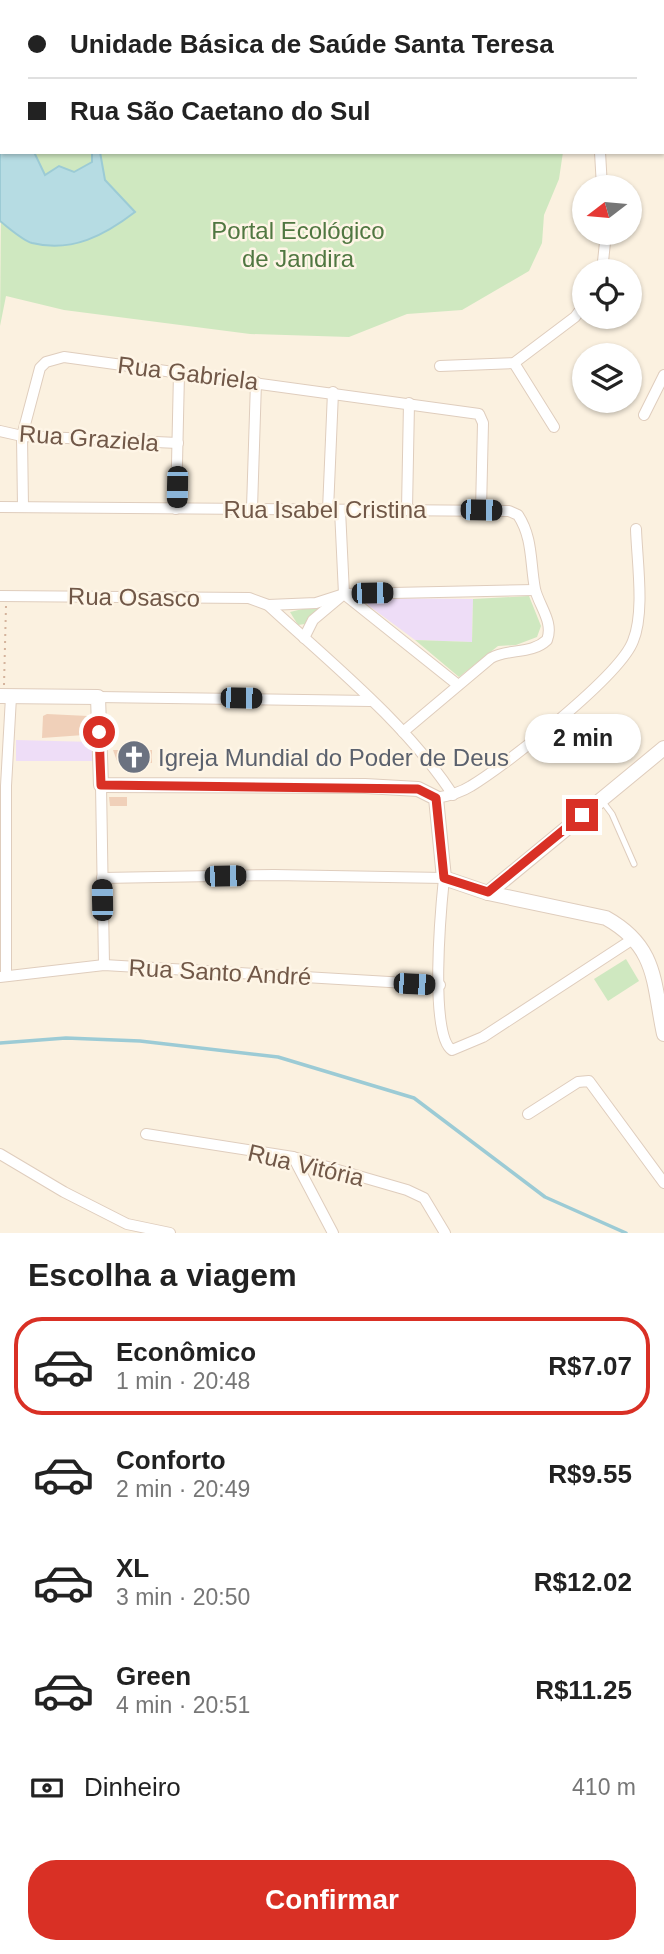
<!DOCTYPE html>
<html lang="pt">
<meta charset="utf-8">
<style>
body{margin:0;font-family:Arial,sans-serif;background:#f6f6f6;color:#222;height:100vh;display:flex;flex-direction:column;font-size:26px;white-space:nowrap}
*{box-sizing:border-box;margin:0}
p{font-size:23px;color:#767676}
.icon{flex:none;width:38px;height:38px;fill:none;stroke:currentColor;stroke-width:2;stroke-linecap:round;stroke-linejoin:round}
.map{position:relative;height:1233px;overflow:hidden}
.sheet{display:flex;flex-direction:column;background:#fff;flex:1}
.sheet>*{flex:none}
.banner{position:absolute;left:0px;top:0px;width:665px;height:154px;box-shadow:0 2px 5px #0004;display:grid;align-content:center;height:154px;padding:0 28px;background:#fff}
.needle{width:46px;rotate:254deg}
.controls{position:absolute;left:572px;top:175px;display:grid;gap:14px}
.controls a{display:grid;place-items:center;width:70px;height:70px;border-radius:50%;background:#fff;box-shadow:0 2px 5px #0004;font-size:35px}
.end{position:absolute;width:32px;height:32px;margin:-16px;border:9px solid #d93025;background:#fff;box-shadow:0 0 0 4px #fff}
.from{border-radius:50%}
.bubble{position:absolute;height:49px;border-radius:24px;background:#fff;box-shadow:0 2px 5px #0004;font-size:23px;font-weight:600;line-height:49px;text-align:center}
.car{position:absolute;width:21px;height:42px;margin:-21px -10px;border-radius:9px;box-shadow:0 0 5px 2px #0007;background:linear-gradient(#222 24%,#8ab4d8 0 40%,#222 0 76%,#8ab4d8 0 86%,#222 0)}
.banner b{display:flex;align-items:center;gap:24px;height:66px;font-size:26px}
.banner b+b{border-top:2px solid #e0e0e0}
.banner i{width:18px;height:18px;background:#222}
ul{padding:0;list-style:none}
li{display:flex;align-items:center;gap:21px;height:98px;margin:0 14px 10px;padding:0 14px;border:4px solid transparent;border-radius:28px}
li div{flex:1}
li b{display:block;font-size:26px}
li em{font-style:normal;font-weight:600}
li.active{border-color:#d93025}
li>.icon{width:63px;height:63px;stroke-width:1.5}
h2{padding:0 28px;font-size:32px;line-height:84px}
.pay{display:flex;align-items:center;gap:18px;height:77px;padding:0 28px;font-size:26px}
.pay p{margin-inline-start:auto}
.action{display:flex;gap:14px;margin-top:auto;padding:14px 28px}
.action a{flex:1;height:80px;border-radius:28px;background:#d93025;color:#fff;font-size:28px;font-weight:600;line-height:80px;text-align:center}
.map>svg:first-child{display:block}
</style>
<div class="map">
<svg width="664" height="1233" viewBox="0 0 664 1233">
<rect width="100%" height="100%" fill="#fbf1e0"/>
<!-- education -->
<g fill="#eeddf7">
<path d="M369,598L473,599L472,642L415,640L368,605L366,601Z"/>
<path d="M16,740L94,742V761H16Z"/>
</g>
<!-- green -->
<g fill="#cfe8c0">
<path d="M250,0H494L496,2H250Z"/>
<path d="M2,87V152H563L559,179L544,215L542,243L529,271L462,310L407,314L349,337L250,334L64,310L6,296L0,326Z"/>
<path d="M529,596L541,626L537,637L516,645L498,646L459,677L415,640L472,642L473,599Z"/>
<path d="M319,605L320,608L305,624L298,625L290,612Z"/>
<path d="M626,959L639,981L608,1001L594,979Z"/>
</g>
<!-- water -->
<path fill="#b6dce3" stroke="#9ccbd5" stroke-width="2" d="M0,130L2,152H34L45,175L59,166L74,172L92,162V152H100L105,180L135,212C105,235 72,253 32,243C22,240 9,228 0,221Z"/>
<g fill="none" stroke-linecap="round" stroke-linejoin="round">
<!-- stream -->
<path stroke="#9ccbd5" stroke-width="3.5" d="M0,1043L66,1038L140,1041L278,1057L414,1098L545,1197L626,1233"/>
</g>
<!-- building -->
<g fill="#f0d0b9">
<path d="M47,714L88,716L86,724L92,726L91,739H85L84,735L42,738L43,716Z"/>
<path d="M113,750H152V763L118,764Z"/>
<path d="M109,797H127V806H110Z"/>
</g>
<g fill="none" stroke-linecap="round" stroke-linejoin="round">
<!-- service casing -->
<g stroke="#dfcdbd" stroke-width="7">
<path id="service" d="M603,802L612,814L634,864"/>
</g>
<!-- minor casing -->
<g stroke="#dfcdbd" stroke-width="12">
<g id="minor">
<path d="M52,2L55,0"/>
<path d="M0,32L2,30"/>
<path d="M663,136L664,137"/>
<path d="M600,152L602,187"/>
<path d="M602,271L606,233"/>
<path d="M514,363L554,427"/>
<path d="M440,366L514,363L575,317L584,305"/>
<path d="M644,415L664,375"/>
<path d="M0,431L22,436L178,443"/>
<path d="M0,507L509,511L518,515C533,538 530,562 535,589C539,606 554,622 547,640C531,655 509,648 491,658L403,732"/>
<path d="M23,507L22,436L40,368L46,362L64,357L479,414L483,423L481,510"/>
<path d="M252,508L256,382"/>
<path d="M176,509L179,373"/>
<path d="M407,509L409,403"/>
<path d="M328,510L333,392"/>
<path d="M340,510L344,594"/>
<path d="M0,596L249,598L268,605C331,663 406,723 453,795"/>
<path d="M268,605L316,603L344,594L535,590"/>
<path d="M304,638L313,620L344,594L458,685"/>
<path d="M98,697L370,701"/>
<path d="M101,785L104,965"/>
<path d="M436,798C448,796 460,793 471,786C506,765 620,676 633,641C645,612 637,561 636,529"/>
<path d="M102,878L274,875L444,878C441,907 429,1036 452,1050L483,1037L633,939"/>
<path d="M6,976V786L11,697"/>
<path d="M0,977L104,965L440,985"/>
<path d="M528,1114L578,1082L589,1081L664,1183"/>
<path d="M146,1134L293,1157L407,1190L424,1198L445,1233"/>
<path d="M0,1154L64,1192L127,1224L170,1233"/>
<path d="M293,1157L333,1233"/>
</g>
</g>
<!-- tertiary casing -->
<g stroke="#dfcdbd" stroke-width="16">
<g id="tertiary">
<path d="M0,696L98,697L101,785L365,786L418,789L436,798L444,878L488,893L606,918C658,947 653,983 664,1034"/>
<path d="M488,893L664,748"/>
</g>
</g>
<!-- path -->
<path stroke="#d4b39c" stroke-width="2" stroke-dasharray="2 5" stroke-linecap="butt" d="M4,685L6,606"/>
<!-- service -->
<use href="#service" stroke="#fff" stroke-width="5"/>
<!-- minor -->
<use href="#minor" stroke="#fff" stroke-width="10"/>
<!-- tertiary -->
<use href="#tertiary" stroke="#fff" stroke-width="14"/>
</g>
<g fill="none" stroke-linecap="round" stroke-linejoin="round">
<!-- route -->
<path stroke="#d93025" stroke-width="9" d="M99,732L101,785L418,789L436,798L444,878L488,892L582,815"/>
</g>
<!-- icons -->
<defs>
<g id="church-disc" transform="scale(1.75)"><circle r="9.5" fill="#6b7280" stroke="#fef5e6"/><path d="M-1.2-6h2.4v3.5h3.3v2.4h-3.3V6h-2.4V-.1h-3.3v-2.4h3.3Z" fill="#fff"/></g>
</defs>
<g fill-rule="evenodd">
<use href="#church-disc" x="134" y="757"/>
</g>
<g text-anchor="middle" dominant-baseline="central" stroke-width="5" stroke-linejoin="round" paint-order="stroke">
<!-- park labels -->
<g font-size="24" fill="#507741" stroke="#fef5e6">
<text x="298" y="230">Portal Ecológico<tspan x="298" dy="28">de Jandira</tspan></text>
</g>
<!-- street labels -->
<g font-size="24" fill="#715848" stroke="#fef5e6">
<text transform="translate(188 373) rotate(7)">Rua Gabriela</text>
<text transform="translate(89 438) rotate(4)">Rua Graziela</text>
<text x="325" y="509">Rua Isabel Cristina</text>
<text transform="translate(134 597) rotate(1)">Rua Osasco</text>
<text transform="translate(220 972) rotate(3)">Rua Santo André</text>
<text transform="translate(306 1165) rotate(13)">Rua Vitória</text>
</g>
<!-- worship labels -->
<g font-size="24" fill="#5b616d" stroke="#fef5e6" text-anchor="start">
<text x="158" y="757">Igreja Mundial do Poder de Deus</text>
</g>
</g>
</svg>
<div class="controls">
<a><svg class="needle" viewBox="-14 -14 28 28"><path d="M0-13l5 13h-10z" fill="#e53935"/><path d="M0 13l5-13h-10z" fill="#767676"/></svg></a>
<a><svg class="icon" aria-label="locate" viewBox="0 0 24 24"><circle cx="12" cy="12" r="6"/><path d="M12 2v4M12 18v4M2 12h4M18 12h4"/></svg></a>
<a><svg class="icon" aria-label="layers" viewBox="0 0 24 24"><path d="M12 4l9 5-9 5-9-5zM3 14l9 5 9-5"/></svg></a>
</div>
<i class="end from" style="left:99px;top:732px"></i>
<i class="end" style="left:582px;top:815px"></i>
<div class="bubble" style="left:525px;top:714px;width:116px">2 min</div>
<i class="car" style="left:177px;top:487px;rotate:181deg"></i>
<i class="car" style="left:481px;top:510px;rotate:91deg"></i>
<i class="car" style="left:372px;top:593px;rotate:89deg"></i>
<i class="car" style="left:241px;top:698px;rotate:91deg"></i>
<i class="car" style="left:225px;top:876px;rotate:89deg"></i>
<i class="car" style="left:102px;top:900px;rotate:359deg"></i>
<i class="car" style="left:414px;top:984px;rotate:93deg"></i>
<div class="banner">
<b><i class="from"></i>Unidade Básica de Saúde Santa Teresa</b>
<b><i></i>Rua São Caetano do Sul</b>
</div>
</div>
<section class="sheet">
<h2>Escolha a viagem</h2>
<ul>
<li class="active"><svg class="icon" aria-label="car" viewBox="0 0 24 24"><path d="M5 17H2v-5l4-1 3-4h7l3 4 3 1v5h-3M9 17h6M6 11h13"/><circle cx="7" cy="17" r="2"/><circle cx="17" cy="17" r="2"/></svg><div><b>Econômico</b><p>1 min · 20:48</p></div><em>R$7.07</em></li>
<li><svg class="icon" aria-label="car" viewBox="0 0 24 24"><path d="M5 17H2v-5l4-1 3-4h7l3 4 3 1v5h-3M9 17h6M6 11h13"/><circle cx="7" cy="17" r="2"/><circle cx="17" cy="17" r="2"/></svg><div><b>Conforto</b><p>2 min · 20:49</p></div><em>R$9.55</em></li>
<li><svg class="icon" aria-label="car" viewBox="0 0 24 24"><path d="M5 17H2v-5l4-1 3-4h7l3 4 3 1v5h-3M9 17h6M6 11h13"/><circle cx="7" cy="17" r="2"/><circle cx="17" cy="17" r="2"/></svg><div><b>XL</b><p>3 min · 20:50</p></div><em>R$12.02</em></li>
<li><svg class="icon" aria-label="car" viewBox="0 0 24 24"><path d="M5 17H2v-5l4-1 3-4h7l3 4 3 1v5h-3M9 17h6M6 11h13"/><circle cx="7" cy="17" r="2"/><circle cx="17" cy="17" r="2"/></svg><div><b>Green</b><p>4 min · 20:51</p></div><em>R$11.25</em></li>
</ul>
<div class="pay"><svg class="icon" aria-label="cash" viewBox="0 0 24 24"><path d="M3 7h18v10H3z"/><circle cx="12" cy="12" r="2"/></svg>Dinheiro<p>410 m</p></div>
<div class="action"><a>Confirmar</a></div>
</section>
